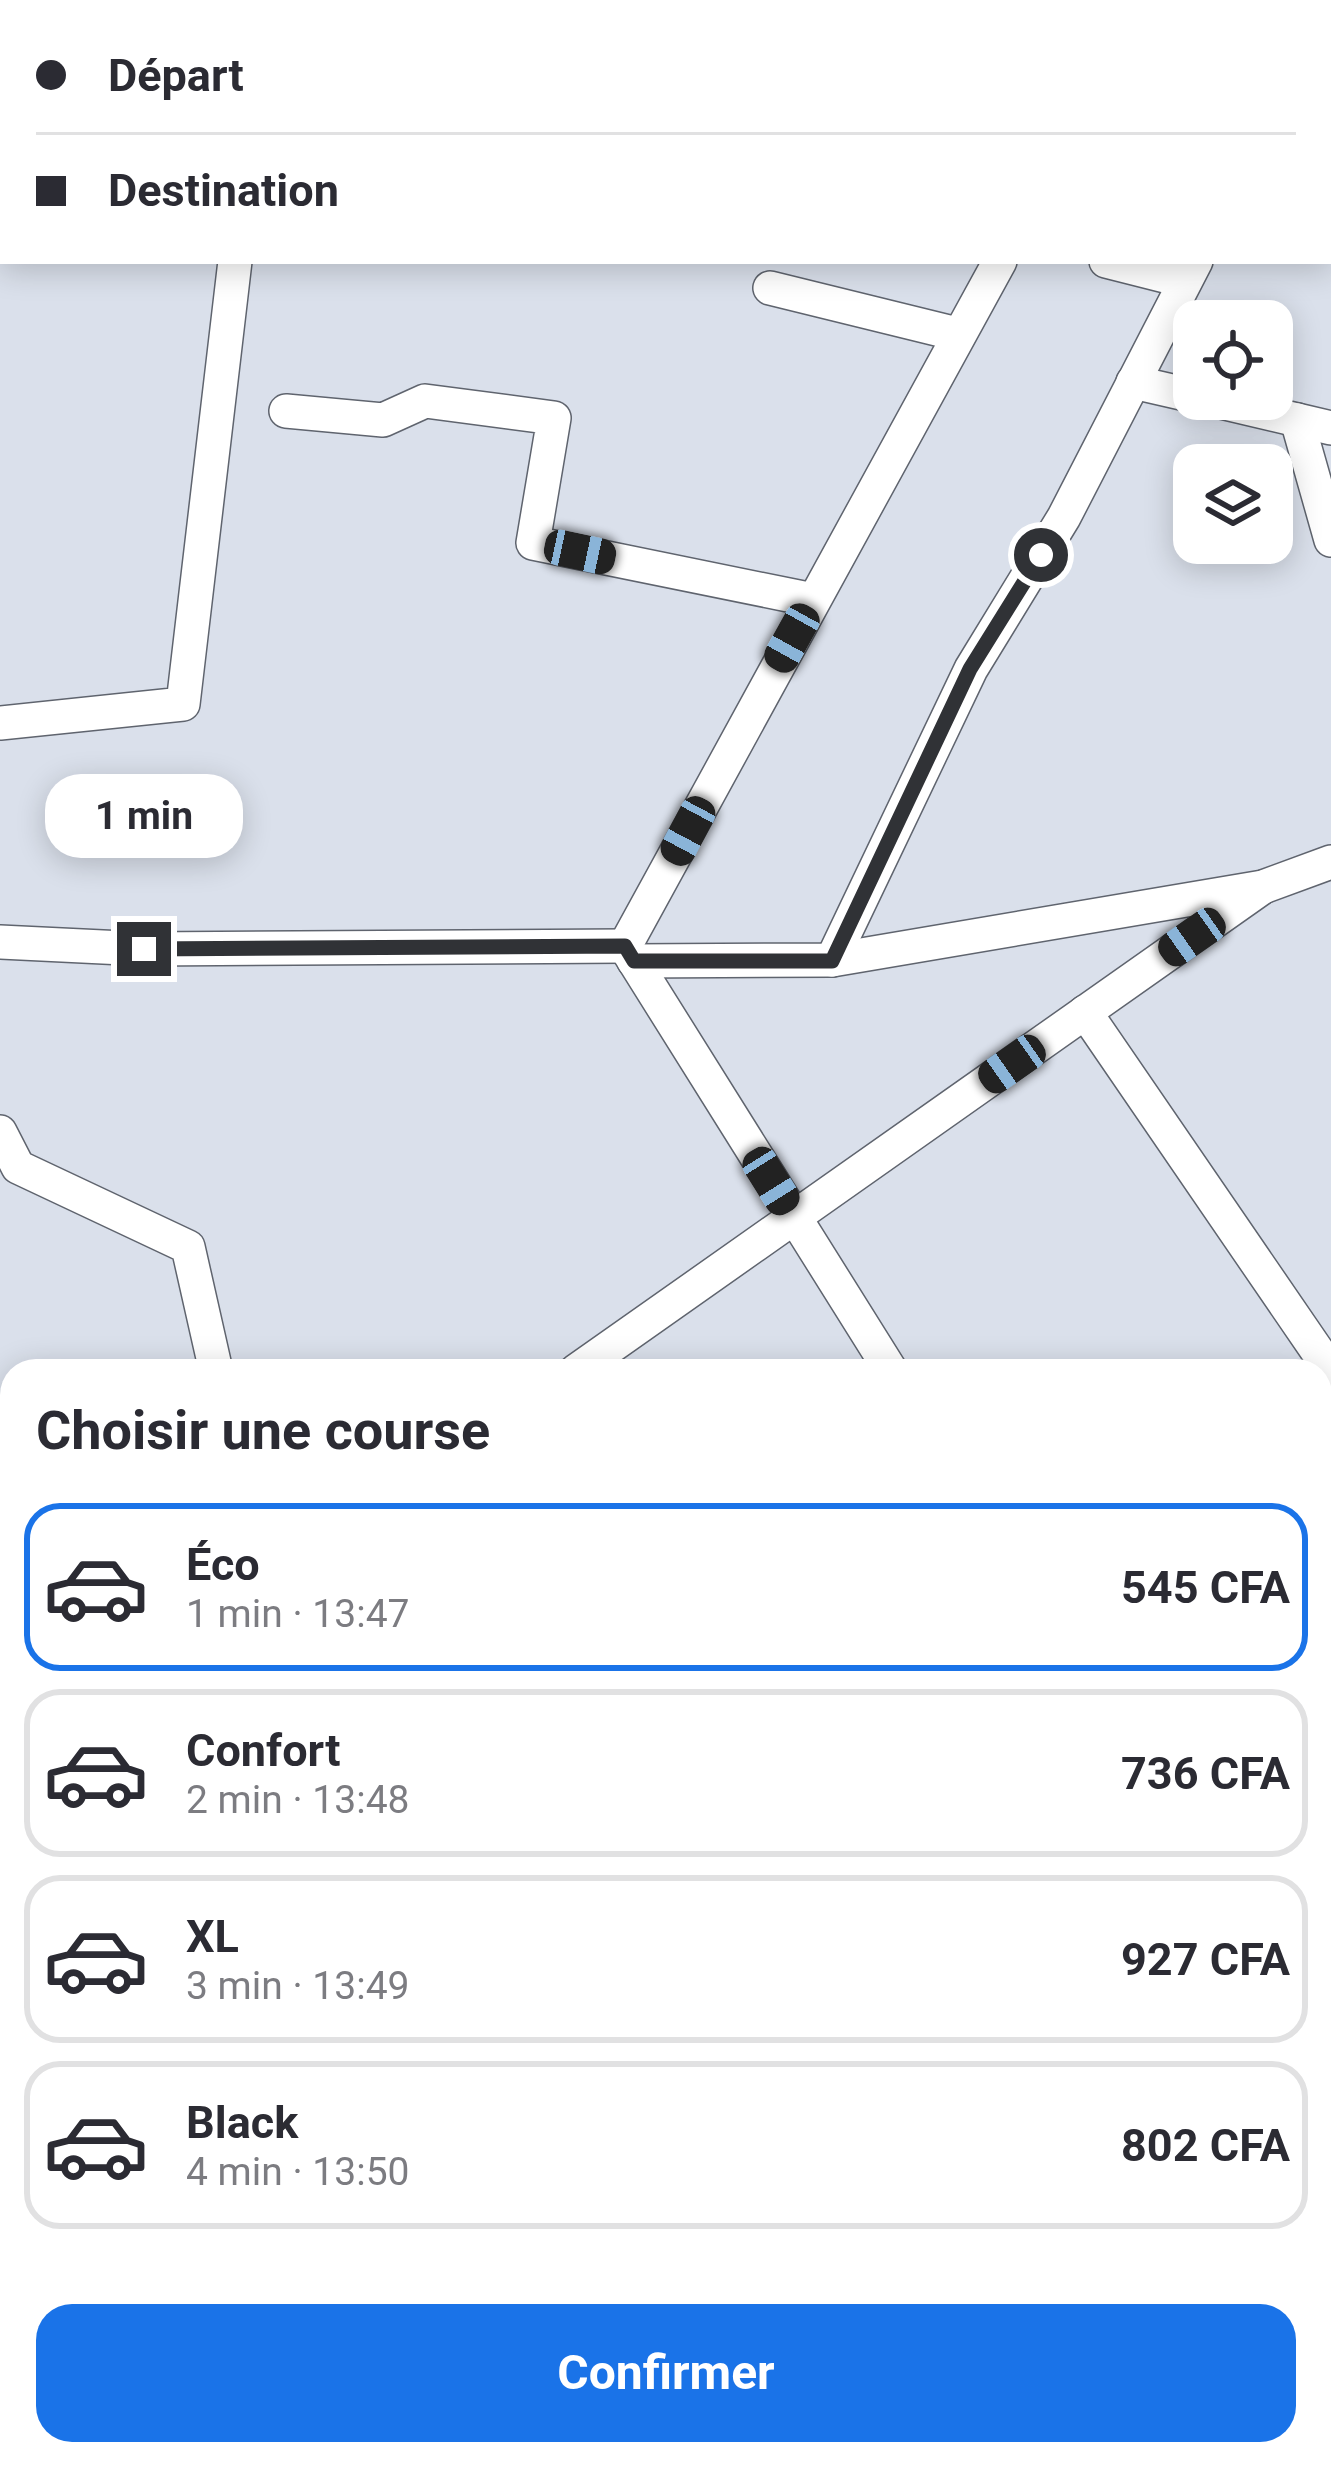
<!DOCTYPE html>
<html lang="fr">
<meta charset="utf-8">
<style>
body{margin:0;font-family:Roboto,sans-serif;background:#f2f2f3;color:#2b2b33;height:100vh;display:flex;flex-direction:column;font-size:45px;white-space:nowrap}
*{box-sizing:border-box;margin:0}
p{font-size:39px;color:#7c7c81}
.icon{flex:none;width:66px;height:66px;fill:none;stroke:currentColor;stroke-width:2;stroke-linecap:round;stroke-linejoin:round}
.map{position:relative;flex:1;overflow:hidden}
.panel{position:absolute;left:0px;top:1359px;width:1332px;height:1107px;display:flex;flex-direction:column;background:#fff;border-radius:36px 36px 0 0;box-shadow:0 6px 30px #0003}
.panel>*{flex:none}
.banner{position:absolute;left:0px;top:0px;width:1332px;height:264px;box-shadow:0 6px 30px #0003;display:grid;align-content:center;height:264px;padding:0 36px;background:#fff}
.buttons{position:absolute;left:1173px;top:300px;display:grid;gap:24px}
.buttons a{display:grid;place-items:center;width:120px;height:120px;border-radius:24px;background:#fff;box-shadow:0 6px 30px #0003;font-size:60px}
.end{position:absolute;width:54px;height:54px;margin:-27px;border:15px solid #303236;background:#fff;box-shadow:0 0 0 6px #fff}
.from{border-radius:50%}
.bubble{position:absolute;height:84px;border-radius:36px;background:#fff;box-shadow:0 6px 30px #0003;font-size:39px;font-weight:700;line-height:84px;text-align:center}
.car{position:absolute;width:36px;height:72px;margin:-36px -18px;border-radius:15px;box-shadow:0 0 9px 3px #0007;background:linear-gradient(#222 24%,#8ab4d8 0 40%,#222 0 76%,#8ab4d8 0 86%,#222 0)}
.banner b{display:flex;align-items:center;gap:42px;height:114px;font-size:45px}
.banner b+b{border-top:3px solid #e1e1e2}
.banner i{width:30px;height:30px;background:#2b2b33}
ul{padding:0;list-style:none}
li{display:flex;align-items:center;gap:36px;height:168px;margin:0 24px 18px;padding:0 12px;border:6px solid #e1e1e2;border-radius:36px}
li div{flex:1}
li b{display:block;font-size:45px}
li em{font-style:normal;font-weight:700}
li.current{border-color:#1a73e8}
li>.icon{width:108px;height:108px;stroke-width:1.5}
h2{padding:0 36px;font-size:54px;line-height:144px}
.primary-button{display:flex;gap:24px;margin-top:auto;padding:24px 36px}
.primary-button a{flex:1;height:138px;border-radius:36px;background:#1a73e8;color:#fff;font-size:48px;font-weight:700;line-height:138px;text-align:center}
.map>svg:first-child{display:block}
</style>
<div class="map">
<svg width="1331" height="2465" viewBox="0 0 1331 2465">
<rect width="100%" height="100%" fill="#dae0eb"/>
<g fill="none" stroke-linecap="round" stroke-linejoin="round">
<!-- minor casing -->
<g stroke="#5f646e" stroke-width="36">
<g id="minor">
<path d="M144,0V3"/>
<path d="M323,0L324,3"/>
<path d="M496,3L501,0"/>
<path d="M1156,3L1158,0"/>
<path d="M0,119L3,118"/>
<path d="M1106,261L1185,281"/>
<path d="M770,288L957,334"/>
<path d="M1133,382L1194,396"/>
<path d="M1208,399L1331,428"/>
<path d="M286,411L383,420L425,401L554,418L533,543L813,600"/>
<path d="M1297,420L1331,540"/>
<path d="M0,723L183,704L235,261"/>
<path d="M0,942L144,949L625,946"/>
<path d="M625,946L1000,261"/>
<path d="M626,948L891,1371"/>
<path d="M832,960L971,669L1064,517L1196,261"/>
<path d="M634,961L832,960L1263,887L1331,862"/>
<path d="M1085,1012L1331,1371"/>
<path d="M0,1132L18,1167L188,1247L216,1371"/>
<path d="M576,1371L1263,887"/>
<path d="M0,1471L12,1466"/>
<path d="M0,1725L12,1719"/>
<path d="M1320,1882L1331,1904"/>
<path d="M0,2151L12,2169"/>
<path d="M200,2454L207,2465"/>
<path d="M594,2454L610,2465"/>
<path d="M1084,2454L1093,2465"/>
</g>
</g>
<!-- secondary casing -->
<g stroke="#5f646e" stroke-width="48">
<g id="secondary">
<path d="M1320,1873L1331,1866"/>
<path d="M378,2465L395,2454"/>
</g>
</g>
<!-- minor -->
<use href="#minor" stroke="#fff" stroke-width="33"/>
<!-- secondary -->
<use href="#secondary" stroke="#fff" stroke-width="45"/>
</g>
<g fill="none" stroke-linecap="round" stroke-linejoin="round">
<!-- route -->
<path stroke="#303236" stroke-width="15" d="M144,949L625,946L634,961H832L970,669L1041,555"/>
</g>
</svg>
<div class="buttons">
<a><svg class="icon" aria-label="locate" viewBox="0 0 24 24"><circle cx="12" cy="12" r="6"/><path d="M12 2v4M12 18v4M2 12h4M18 12h4"/></svg></a>
<a><svg class="icon" aria-label="layers" viewBox="0 0 24 24"><path d="M12 4l9 5-9 5-9-5zM3 14l9 5 9-5"/></svg></a>
</div>
<i class="end from" style="left:1041px;top:555px"></i>
<i class="end" style="left:144px;top:949px"></i>
<div class="bubble" style="left:45px;top:774px;width:198px">1 min</div>
<i class="car" style="left:580px;top:552px;rotate:102deg"></i>
<i class="car" style="left:792px;top:638px;rotate:209deg"></i>
<i class="car" style="left:688px;top:831px;rotate:208deg"></i>
<i class="car" style="left:1192px;top:937px;rotate:235deg"></i>
<i class="car" style="left:1012px;top:1064px;rotate:235deg"></i>
<i class="car" style="left:771px;top:1181px;rotate:148deg"></i>
<div class="banner">
<b><i class="from"></i>Départ</b>
<b><i></i>Destination</b>
</div>
<section class="panel">
<h2>Choisir une course</h2>
<ul>
<li class="current"><svg class="icon" aria-label="car" viewBox="0 0 24 24"><path d="M5 17H2v-5l4-1 3-4h7l3 4 3 1v5h-3M9 17h6M6 11h13"/><circle cx="7" cy="17" r="2"/><circle cx="17" cy="17" r="2"/></svg><div><b>Éco</b><p>1 min · 13:47</p></div><em>545 CFA</em></li>
<li><svg class="icon" aria-label="car" viewBox="0 0 24 24"><path d="M5 17H2v-5l4-1 3-4h7l3 4 3 1v5h-3M9 17h6M6 11h13"/><circle cx="7" cy="17" r="2"/><circle cx="17" cy="17" r="2"/></svg><div><b>Confort</b><p>2 min · 13:48</p></div><em>736 CFA</em></li>
<li><svg class="icon" aria-label="car" viewBox="0 0 24 24"><path d="M5 17H2v-5l4-1 3-4h7l3 4 3 1v5h-3M9 17h6M6 11h13"/><circle cx="7" cy="17" r="2"/><circle cx="17" cy="17" r="2"/></svg><div><b>XL</b><p>3 min · 13:49</p></div><em>927 CFA</em></li>
<li><svg class="icon" aria-label="car" viewBox="0 0 24 24"><path d="M5 17H2v-5l4-1 3-4h7l3 4 3 1v5h-3M9 17h6M6 11h13"/><circle cx="7" cy="17" r="2"/><circle cx="17" cy="17" r="2"/></svg><div><b>Black</b><p>4 min · 13:50</p></div><em>802 CFA</em></li>
</ul>
<div class="primary-button"><a>Confirmer</a></div>
</section>
</div>
